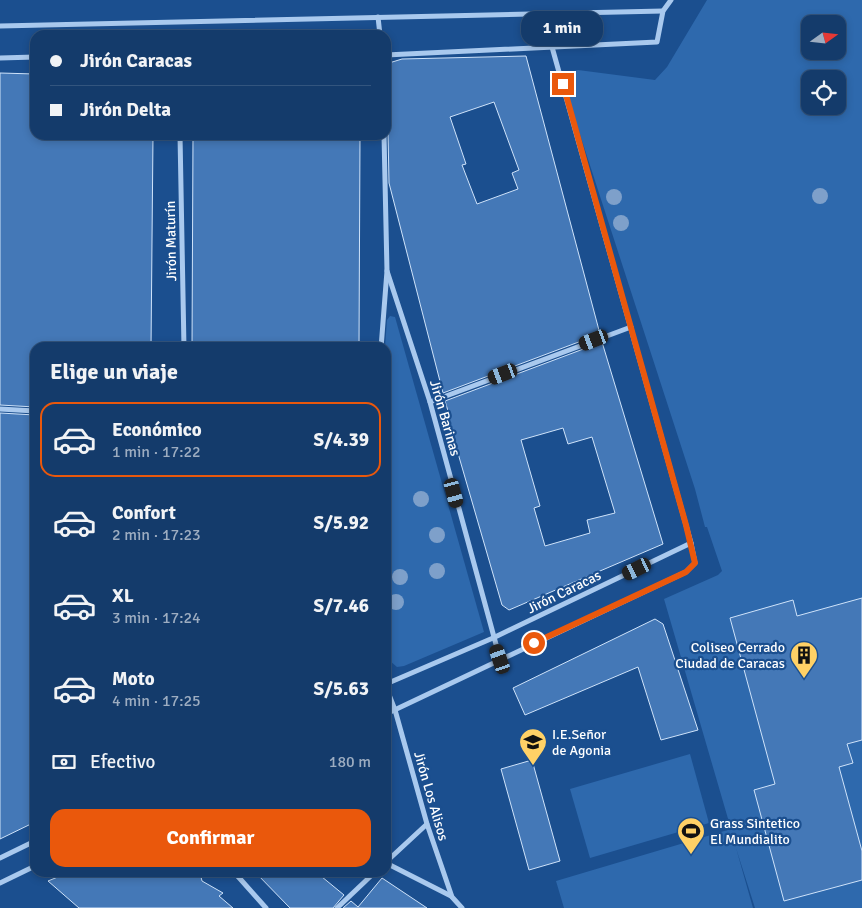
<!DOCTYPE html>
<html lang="es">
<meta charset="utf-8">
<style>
body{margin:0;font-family:Signika,sans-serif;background:#1d4271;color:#f1f3f6;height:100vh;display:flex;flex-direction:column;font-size:19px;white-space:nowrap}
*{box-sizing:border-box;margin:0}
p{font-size:16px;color:#9dadc1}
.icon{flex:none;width:28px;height:28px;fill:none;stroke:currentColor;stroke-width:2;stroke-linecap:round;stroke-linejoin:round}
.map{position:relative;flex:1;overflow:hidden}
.drawer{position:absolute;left:30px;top:342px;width:361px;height:535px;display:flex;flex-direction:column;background:#143b6b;border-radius:15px;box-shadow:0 2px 8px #0003,0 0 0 1px #33557e}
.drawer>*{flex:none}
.guide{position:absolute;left:30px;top:30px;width:361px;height:110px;border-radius:15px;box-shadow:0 2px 8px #0003,0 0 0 1px #33557e;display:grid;align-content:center;height:110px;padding:0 20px;background:#143b6b}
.needle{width:32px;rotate:75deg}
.controls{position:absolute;left:801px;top:15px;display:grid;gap:10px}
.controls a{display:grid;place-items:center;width:45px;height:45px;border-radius:10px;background:#143b6b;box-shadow:0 2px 8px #0003,0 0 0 1px #33557e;font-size:25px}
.end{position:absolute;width:22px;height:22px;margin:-11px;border:6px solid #ea580c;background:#fff;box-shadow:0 0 0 2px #fff}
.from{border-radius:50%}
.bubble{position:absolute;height:35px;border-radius:15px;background:#143b6b;box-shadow:0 2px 8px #0003,0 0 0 1px #33557e;font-size:16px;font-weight:700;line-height:35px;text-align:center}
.car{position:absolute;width:15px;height:30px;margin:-15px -8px;border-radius:6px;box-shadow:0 0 4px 1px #0007;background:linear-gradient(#222 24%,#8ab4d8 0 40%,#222 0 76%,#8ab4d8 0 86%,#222 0)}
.guide b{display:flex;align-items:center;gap:18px;height:48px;font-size:19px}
.guide b+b{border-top:1px solid #33557e}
.guide i{width:12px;height:12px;background:#f1f3f6}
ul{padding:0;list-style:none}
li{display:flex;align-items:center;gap:15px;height:75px;margin:0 10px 8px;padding:0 10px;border:2px solid transparent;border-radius:15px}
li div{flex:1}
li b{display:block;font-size:19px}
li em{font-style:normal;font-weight:700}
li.active{border-color:#ea580c}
li>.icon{width:45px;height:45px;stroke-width:1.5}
h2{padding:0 20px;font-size:22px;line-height:60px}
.pay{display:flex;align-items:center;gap:12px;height:55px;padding:0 20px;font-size:19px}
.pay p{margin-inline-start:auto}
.action{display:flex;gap:10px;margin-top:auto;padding:10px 20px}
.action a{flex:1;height:58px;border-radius:15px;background:#ea580c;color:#fff;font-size:20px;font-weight:700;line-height:58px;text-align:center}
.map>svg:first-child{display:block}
</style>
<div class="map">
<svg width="862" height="908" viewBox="0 0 862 908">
<rect width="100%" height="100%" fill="#1b4f8f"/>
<!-- green -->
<g fill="#2e69ad" fill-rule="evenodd">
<path d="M707,0H862V908H755L736,848L753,908H564L556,881L731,829L664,599L718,575L722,571L707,527H705L695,489L562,79L567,73L578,70L655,80L667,67ZM810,24H838V51H810ZM810,79H838V106H810Z"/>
<path d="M390,316L395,317L484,632L404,666L397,667L390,661L387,653L385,347L387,320Z"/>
<path d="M690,754L709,823L590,858L570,789Z"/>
</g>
<!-- building -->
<g fill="#4478b7" stroke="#cfe3fa" fill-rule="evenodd">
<path d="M526,56L600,334L443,393L389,183L388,132L390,116L389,63L402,59ZM494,102L519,170L512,173L518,189L477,204L462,165L466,164L450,117Z"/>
<path d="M0,73L35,74V135H153L151,348H35V407L0,405Z"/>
<path d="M193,135H360L359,348H192Z"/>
<path d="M602,342L663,544L509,610L502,605L446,412L448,411L445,401ZM563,428L568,444L592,437L615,513L587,520L590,533L545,546L534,508L540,506L521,440Z"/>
<path d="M0,413L35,415V822L0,839Z"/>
<path d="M862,598V740L847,744L853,763L839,767L862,851V880L784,901L754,790L775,784L730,618L793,600L797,616Z"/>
<path d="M655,619L663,624L698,730L661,740L638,667L525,715L513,688Z"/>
<path d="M532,760L560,861L529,870L501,769Z"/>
<path d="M70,872H195L201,877L202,881L223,893L219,896L233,908H79L48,881Z"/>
<path d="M255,872H316L344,895L333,908H290Z"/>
<path d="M382,878L427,908H343L351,901L358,907Z"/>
</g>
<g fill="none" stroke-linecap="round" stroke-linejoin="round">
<!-- street -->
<g stroke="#a9c9ee" stroke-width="5">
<path d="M378,17L380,35"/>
<path d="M0,26L663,11"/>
<path d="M386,55L657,42L663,11L671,0"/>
<path d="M0,58L35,57"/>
<path d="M180,135L184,348"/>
<path d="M387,271L430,402L500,659"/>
<path d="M381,348L387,271L384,135"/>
<path d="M430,402L631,327"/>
<path d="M0,409L35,411"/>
<path d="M386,684L493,638L691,543"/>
<path d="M386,687L395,710L427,824L452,897L462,908"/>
<path d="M386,714L686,572L695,563L691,543L552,47"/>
<path d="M0,858L35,841"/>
<path d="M386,862L427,824"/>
<path d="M386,863L451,896"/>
<path d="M234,872L266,908"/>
<path d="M0,883L35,866"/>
<path d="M337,908L375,872"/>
</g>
</g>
<!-- trees -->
<g fill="#7ea0ca">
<circle cx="820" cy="196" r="8"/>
<circle cx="614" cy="197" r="8"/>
<circle cx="621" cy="223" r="8"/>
<circle cx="421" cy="499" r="8"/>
<circle cx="437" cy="535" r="8"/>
<circle cx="437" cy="571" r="8"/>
<circle cx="400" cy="577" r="8"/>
<circle cx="396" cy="602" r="8"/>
</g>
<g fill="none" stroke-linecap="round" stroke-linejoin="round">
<!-- route -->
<path stroke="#ea580c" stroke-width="6" d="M534,643L686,572L695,563L686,525L563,84"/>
</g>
<!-- icons -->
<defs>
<g id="building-pin" transform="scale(1.4375)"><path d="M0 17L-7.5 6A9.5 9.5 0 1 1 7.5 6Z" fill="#ffd166" stroke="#1b4f8f"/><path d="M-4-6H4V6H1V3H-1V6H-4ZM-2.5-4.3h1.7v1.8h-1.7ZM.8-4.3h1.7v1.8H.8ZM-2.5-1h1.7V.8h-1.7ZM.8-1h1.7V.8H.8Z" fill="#111"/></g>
<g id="school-pin" transform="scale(1.4375)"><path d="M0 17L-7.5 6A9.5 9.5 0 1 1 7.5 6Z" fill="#ffd166" stroke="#1b4f8f"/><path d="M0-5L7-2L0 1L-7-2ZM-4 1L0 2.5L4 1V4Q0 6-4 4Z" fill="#111"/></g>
<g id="stadium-pin" transform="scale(1.4375)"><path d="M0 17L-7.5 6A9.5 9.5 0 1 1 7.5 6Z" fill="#ffd166" stroke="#1b4f8f"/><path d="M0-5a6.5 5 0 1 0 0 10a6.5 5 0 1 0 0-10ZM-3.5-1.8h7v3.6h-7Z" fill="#111"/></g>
</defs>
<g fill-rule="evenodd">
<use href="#building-pin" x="804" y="655"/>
<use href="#school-pin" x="533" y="742"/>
<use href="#stadium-pin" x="691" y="831"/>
</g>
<g text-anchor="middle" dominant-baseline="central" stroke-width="4.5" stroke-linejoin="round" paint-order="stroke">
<!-- street labels -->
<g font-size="14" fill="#fff" stroke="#1b4f8f">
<text transform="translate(171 241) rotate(-91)">Jirón Maturín</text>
<text transform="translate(445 418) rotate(74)">Jirón Barinas</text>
<text transform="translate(564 592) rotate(-26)">Jirón Caracas</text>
<text transform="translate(431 796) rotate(74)">Jirón Los Alisos</text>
</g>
<!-- poi labels -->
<g font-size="14" fill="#fff" stroke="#1b4f8f" text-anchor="start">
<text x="785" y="647" text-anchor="end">Coliseo Cerrado<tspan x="785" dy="16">Ciudad de Caracas</tspan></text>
<text x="552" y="734">I.E.Señor<tspan x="552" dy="16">de Agonia</tspan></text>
<text x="710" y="823">Grass Sintetico<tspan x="710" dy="16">El Mundialito</tspan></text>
</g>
</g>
</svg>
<div class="controls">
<a><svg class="needle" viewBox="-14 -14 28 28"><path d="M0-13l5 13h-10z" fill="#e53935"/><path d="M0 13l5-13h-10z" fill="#9dadc1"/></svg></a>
<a><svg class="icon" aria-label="locate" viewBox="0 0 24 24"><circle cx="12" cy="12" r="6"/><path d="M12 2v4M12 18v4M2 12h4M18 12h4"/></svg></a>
</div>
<i class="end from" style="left:534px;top:643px"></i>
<i class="end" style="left:563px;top:84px"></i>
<div class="bubble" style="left:521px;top:11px;width:82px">1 min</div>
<i class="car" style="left:594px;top:340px;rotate:249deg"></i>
<i class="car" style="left:503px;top:374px;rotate:249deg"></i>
<i class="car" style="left:454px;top:493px;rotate:165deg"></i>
<i class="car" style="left:637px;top:569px;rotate:244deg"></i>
<i class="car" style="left:500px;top:659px;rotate:341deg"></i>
<div class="guide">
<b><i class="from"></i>Jirón Caracas</b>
<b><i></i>Jirón Delta</b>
</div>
<section class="drawer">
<h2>Elige un viaje</h2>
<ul>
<li class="active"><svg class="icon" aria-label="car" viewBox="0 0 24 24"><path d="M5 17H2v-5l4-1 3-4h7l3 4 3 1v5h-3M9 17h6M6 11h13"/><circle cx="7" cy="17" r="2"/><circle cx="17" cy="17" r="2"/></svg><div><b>Económico</b><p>1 min · 17:22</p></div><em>S/4.39</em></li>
<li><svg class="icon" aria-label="car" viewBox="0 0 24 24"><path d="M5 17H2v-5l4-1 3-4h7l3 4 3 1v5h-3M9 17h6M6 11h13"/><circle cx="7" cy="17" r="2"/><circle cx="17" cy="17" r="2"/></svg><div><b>Confort</b><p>2 min · 17:23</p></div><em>S/5.92</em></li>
<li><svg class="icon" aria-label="car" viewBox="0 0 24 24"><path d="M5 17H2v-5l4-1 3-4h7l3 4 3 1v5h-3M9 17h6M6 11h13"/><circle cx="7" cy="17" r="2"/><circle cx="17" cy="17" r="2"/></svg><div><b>XL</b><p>3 min · 17:24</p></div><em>S/7.46</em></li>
<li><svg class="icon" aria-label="car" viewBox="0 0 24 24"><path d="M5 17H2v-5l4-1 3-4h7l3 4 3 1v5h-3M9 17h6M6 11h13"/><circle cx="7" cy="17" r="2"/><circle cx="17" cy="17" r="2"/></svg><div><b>Moto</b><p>4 min · 17:25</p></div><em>S/5.63</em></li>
</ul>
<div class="pay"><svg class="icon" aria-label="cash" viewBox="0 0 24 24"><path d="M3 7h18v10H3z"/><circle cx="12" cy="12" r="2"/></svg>Efectivo<p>180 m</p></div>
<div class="action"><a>Confirmar</a></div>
</section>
</div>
